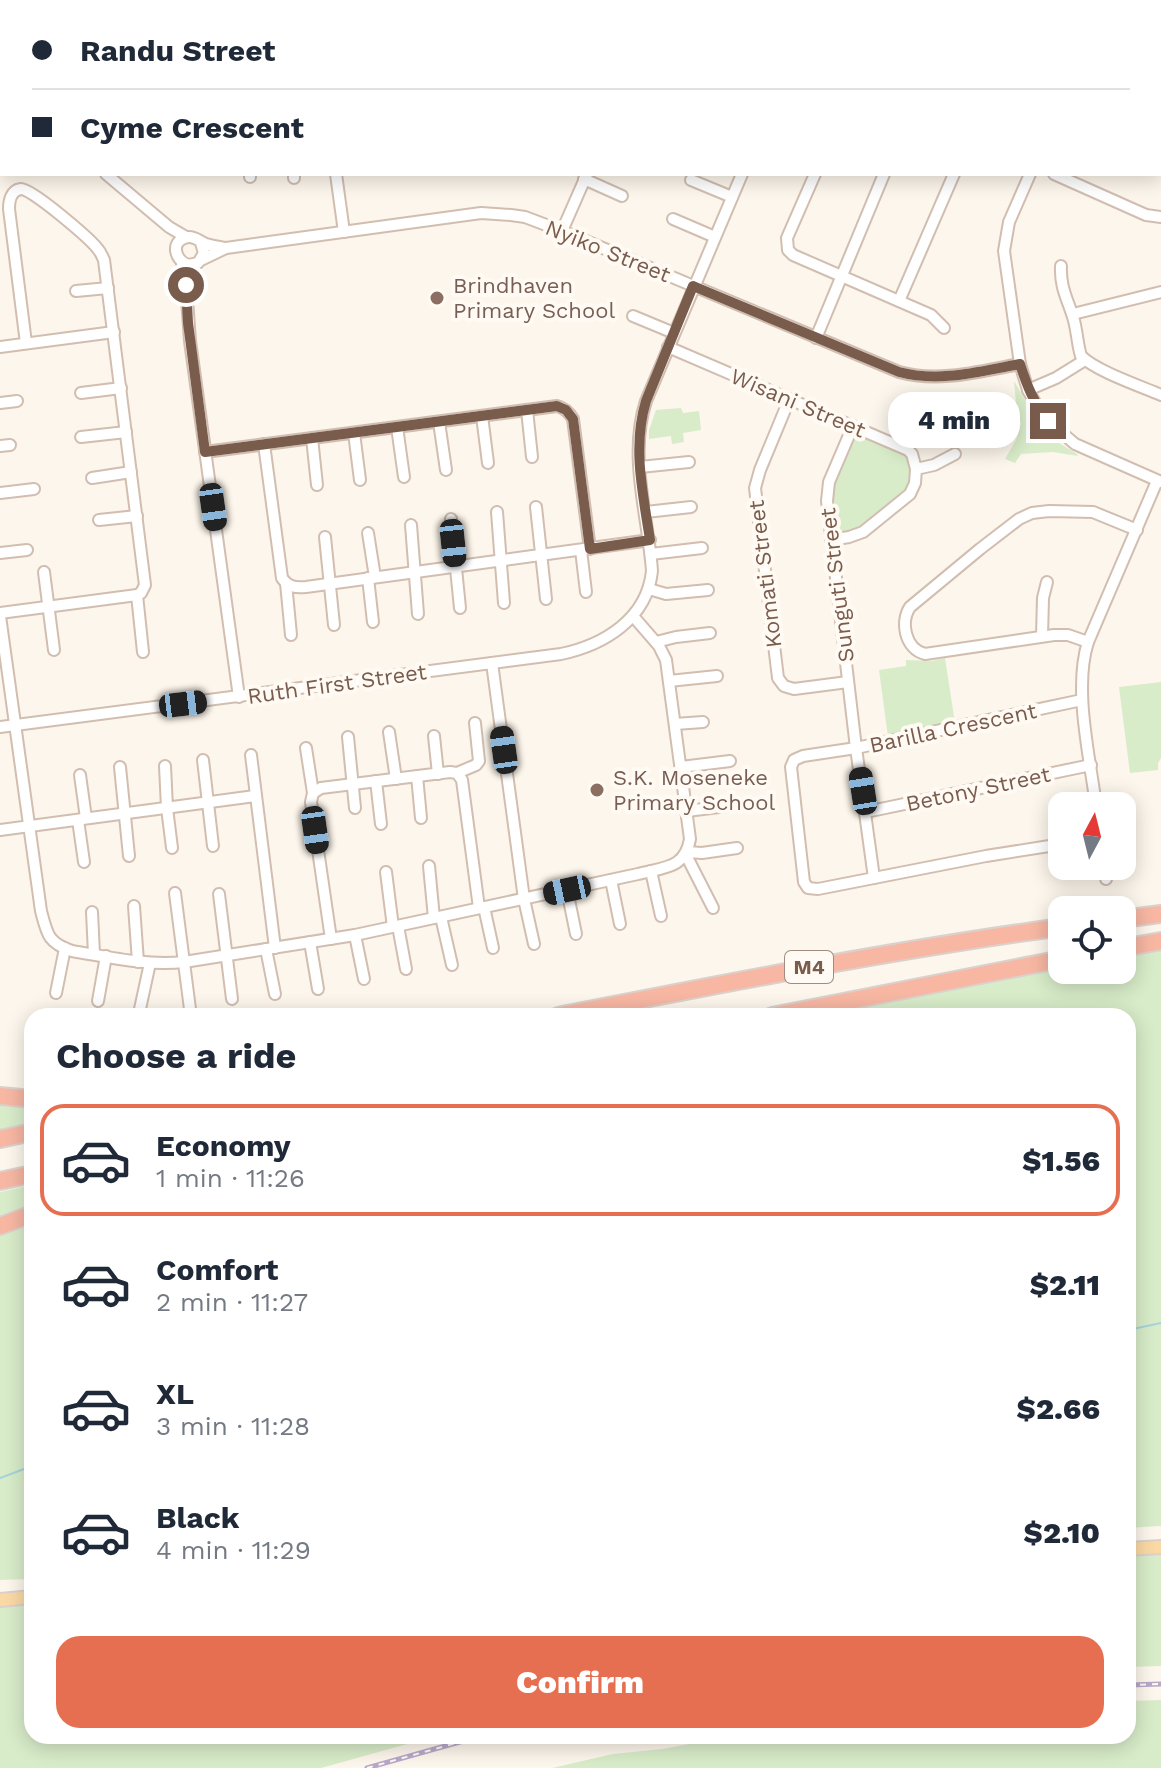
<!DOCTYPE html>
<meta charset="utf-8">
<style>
body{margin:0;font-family:"Work Sans",sans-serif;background:#f2f2f3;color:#1f2937;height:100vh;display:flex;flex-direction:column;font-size:30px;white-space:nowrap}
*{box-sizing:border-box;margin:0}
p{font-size:26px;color:#747a83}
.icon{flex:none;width:44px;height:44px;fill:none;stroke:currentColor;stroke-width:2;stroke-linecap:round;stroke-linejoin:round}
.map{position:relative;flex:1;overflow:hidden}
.panel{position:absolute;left:24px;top:1008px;width:1112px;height:736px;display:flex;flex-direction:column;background:#fff;border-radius:24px;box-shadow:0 4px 20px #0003}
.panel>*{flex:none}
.hud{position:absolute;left:0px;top:0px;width:1162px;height:176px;box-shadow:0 4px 20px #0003;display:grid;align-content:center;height:176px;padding:0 32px;background:#fff}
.needle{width:52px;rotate:7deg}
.buttons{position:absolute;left:1048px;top:792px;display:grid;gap:16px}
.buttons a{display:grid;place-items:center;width:88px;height:88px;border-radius:16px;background:#fff;box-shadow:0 4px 20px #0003;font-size:40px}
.end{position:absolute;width:36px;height:36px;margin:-18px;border:10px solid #7a5c4d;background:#fff;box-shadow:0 0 0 4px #fff}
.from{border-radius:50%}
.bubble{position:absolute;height:56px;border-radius:24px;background:#fff;box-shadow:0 4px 20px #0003;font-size:26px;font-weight:800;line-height:56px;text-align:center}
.car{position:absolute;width:24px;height:48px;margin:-24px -12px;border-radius:10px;box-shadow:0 0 6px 2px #0007;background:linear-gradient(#222 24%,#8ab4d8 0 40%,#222 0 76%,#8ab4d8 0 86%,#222 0)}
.hud b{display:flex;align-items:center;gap:28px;height:76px;font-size:30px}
.hud b+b{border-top:2px solid #e0e1e3}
.hud i{width:20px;height:20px;background:#1f2937}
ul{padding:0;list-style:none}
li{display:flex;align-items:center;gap:24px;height:112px;margin:0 16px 12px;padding:0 16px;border:4px solid transparent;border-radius:24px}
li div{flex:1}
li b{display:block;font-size:30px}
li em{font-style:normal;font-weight:800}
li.current{border-color:#e76f51}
li>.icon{width:72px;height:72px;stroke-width:1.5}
h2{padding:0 32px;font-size:36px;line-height:96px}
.cta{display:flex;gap:16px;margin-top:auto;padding:16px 32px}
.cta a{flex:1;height:92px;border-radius:24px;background:#e76f51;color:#fff;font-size:32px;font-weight:800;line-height:92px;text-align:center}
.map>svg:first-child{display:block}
</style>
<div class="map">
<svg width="1161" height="1768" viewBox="0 0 1161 1768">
<rect width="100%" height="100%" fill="#fdf6ec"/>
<!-- green -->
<g fill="#d8ecc9">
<path d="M1014,381L1041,427L1056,441L1077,454L1078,456L1053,452L1021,454L1015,463L1005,459L1016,440L1021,424L1016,403Z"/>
<path d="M681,408L683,413L699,411L701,430L683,433L684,442L672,444L671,436L649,439V430L656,410Z"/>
<path d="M865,434C877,440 905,449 910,462C913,469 911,480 910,488L861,528L843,534L834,529L831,491L851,438L856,435Z"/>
<path d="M945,658L955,723L888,737L879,670L906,666V660L932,661Z"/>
<path d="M1161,682V758L1158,763V770L1130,773L1119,687Z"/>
<path d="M1161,947V1526L1128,1528V1016H808L1062,966V970H1122V955Z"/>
<path d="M0,1101L32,1105V1126L0,1132Z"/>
<path d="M32,1185V1204L0,1215V1192Z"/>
<path d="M32,1218V1579L0,1580V1229Z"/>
<path d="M1161,1554V1666L1128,1667V1556Z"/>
<path d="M32,1602V1736H104L105,1739L216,1736H436L321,1768H0V1604Z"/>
<path d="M1161,1700V1768H552L613,1754L662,1749L734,1736H1128V1701Z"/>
</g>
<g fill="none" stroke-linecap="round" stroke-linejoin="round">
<!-- stream -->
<g stroke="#a5d3da" stroke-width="2">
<path d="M1128,1330L1161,1323"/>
<path d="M0,1478L32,1466"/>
</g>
<!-- minor casing -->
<g stroke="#d1beb0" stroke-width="14">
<g id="minor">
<path d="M295,0L298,2"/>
<path d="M371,0V2"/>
<path d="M418,0V2"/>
<path d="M462,0V2"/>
<path d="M505,0V2"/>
<path d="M627,0L632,2"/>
<path d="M80,2L82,0"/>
<path d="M160,2V0"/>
<path d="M229,2L231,0"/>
<path d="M564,2L565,0"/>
<path d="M611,2L612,0"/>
<path d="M659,2L660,0"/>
<path d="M813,2L814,0"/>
<path d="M887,2V0"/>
<path d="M955,2L956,0"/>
<path d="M1025,2L1026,0"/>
<path d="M1107,2L1108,0"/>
<path d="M0,6L2,3"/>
<path d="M1160,16L1161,14"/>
<path d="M1160,51L1161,52"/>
<path d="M0,86L2,88"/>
<path d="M0,98L2,96"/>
<path d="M1160,135H1161"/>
<path d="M106,174L169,227L186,237"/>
<path d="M250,174V177"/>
<path d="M294,174V178"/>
<path d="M336,174L344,232"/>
<path d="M815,174L787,238L788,250L793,255L931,315L944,328"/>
<path d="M1030,174L1009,222L1004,251L1020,364L1028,390L1038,408L1048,421L1075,444L1161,482"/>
<path d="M1054,174L1146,215L1161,217"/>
<path d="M584,179L622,196"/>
<path d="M691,180L732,197"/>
<path d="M673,219L715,237"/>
<path d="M562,231L587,174"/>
<path d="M201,243L204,253L198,263L188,265C174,260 170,240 188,237C195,236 200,242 206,244C213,246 220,247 226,248"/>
<path d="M201,260L226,248L481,213L511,215L525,217L562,231L899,372C940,383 980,371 1020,364"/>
<path d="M182,263L186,285L190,341L239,697"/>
<path d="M1061,266C1060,287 1067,298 1073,317C1077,329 1077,343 1081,356C1096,371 1140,386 1161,395"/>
<path d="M76,291L108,288"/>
<path d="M899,301L954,174"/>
<path d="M1073,314L1161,292"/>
<path d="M633,316L674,333"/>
<path d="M816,338L884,174"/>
<path d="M0,347L114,332"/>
<path d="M668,347L908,450L912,454L916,469L915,483L910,494L863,532L849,537L831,540"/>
<path d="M1028,390L1056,378L1085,360"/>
<path d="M81,393L121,388"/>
<path d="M789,400L760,470L755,488L778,678L784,686L794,689L848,682"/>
<path d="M0,403L17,401"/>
<path d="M527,410L532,457"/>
<path d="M482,416L488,463"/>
<path d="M439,422L446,470"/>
<path d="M853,426L829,482L827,501L856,748L874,878"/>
<path d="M397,427L404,477"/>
<path d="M354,433L360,480"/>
<path d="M81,437L126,432"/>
<path d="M312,438L317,485"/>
<path d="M264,444L282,578C288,587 295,588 306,587L650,540"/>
<path d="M0,446L10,445"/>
<path d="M205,452L557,406C565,408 569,412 573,419L590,549"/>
<path d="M640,467L689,462"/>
<path d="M916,469L934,465L955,454"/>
<path d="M92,478L131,472"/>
<path d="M0,493L34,489"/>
<path d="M536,507L546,599"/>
<path d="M497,512L504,603"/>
<path d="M646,512L691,507"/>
<path d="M451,519L460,608"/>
<path d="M99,520L137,516"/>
<path d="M411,525L418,614"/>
<path d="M368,533L375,577"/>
<path d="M325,537L334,625"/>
<path d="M581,550L586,592"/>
<path d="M0,553L27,550"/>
<path d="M651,554L702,548"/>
<path d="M44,572L54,650"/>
<path d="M368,578L373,622"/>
<path d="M286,583L291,635"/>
<path d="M649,589L666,594L708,590"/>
<path d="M137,595L143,652"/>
<path d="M0,613L137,595L141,593L145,585L104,260C101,254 102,254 97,248C89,238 31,188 21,189C11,190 9,201 9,209L26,343"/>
<path d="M0,616L41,911C47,934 48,943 72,951C109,957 146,966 184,962L355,935L638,874C664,867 685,869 690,839L666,660L659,646L633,616"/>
<path d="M1042,636L1043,598L1047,582"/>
<path d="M656,642L676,637L710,633"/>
<path d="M1088,642L1068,635H1054L925,654C905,649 900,622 910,607L980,549L1019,519L1032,513L1049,511L1093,512L1137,530"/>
<path d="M492,663L524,899L534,944"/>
<path d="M669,681L717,676"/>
<path d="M675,724L703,722"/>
<path d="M0,727L561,654C604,645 647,619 652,571C648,515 628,456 646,401L742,174"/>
<path d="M389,732L396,779"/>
<path d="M434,736L438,774"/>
<path d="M348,737L355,808"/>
<path d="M306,748L313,793"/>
<path d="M251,755L275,948"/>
<path d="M203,760L213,846"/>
<path d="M165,766L167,808L172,848"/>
<path d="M120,767L129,856"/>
<path d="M681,767L730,761"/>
<path d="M457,773L476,765L479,761L475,723"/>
<path d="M80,775L86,818"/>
<path d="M417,776L421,818"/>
<path d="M376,781L381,824"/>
<path d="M1096,806C1090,757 1073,689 1088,642L1157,481"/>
<path d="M687,811L735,805"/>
<path d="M866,812L1091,765"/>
<path d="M78,820L84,862"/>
<path d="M0,830L255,796"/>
<path d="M1062,844L986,856L818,889L808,888L804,882L791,767L794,760L803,756L856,748L1082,700"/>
<path d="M687,852L702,853L737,848"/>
<path d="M686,855L713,908"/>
<path d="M429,866L434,918"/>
<path d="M1104,866L1106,879"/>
<path d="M651,871L661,916"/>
<path d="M386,872L393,927"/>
<path d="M611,880L620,924"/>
<path d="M567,890L576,934"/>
<path d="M175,893L190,1009"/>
<path d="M219,894L232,999"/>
<path d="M134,906L138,962"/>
<path d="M484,907L493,948"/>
<path d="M92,912L94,954"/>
<path d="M441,917L452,965"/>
<path d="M398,926L406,969"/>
<path d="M355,935L364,979"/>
<path d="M331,939L311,802L313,793L321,788L450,772L457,773L462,780L479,908"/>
<path d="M310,942L318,989"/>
<path d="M266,949L275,994"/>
<path d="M56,993L65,948"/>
<path d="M98,1001L106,956"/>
<path d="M140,1009L150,963"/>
</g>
</g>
<!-- major casing -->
<g stroke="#dad1cd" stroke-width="16">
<g id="major">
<path d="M1128,1549L1161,1547"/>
<path d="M0,1600L32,1597"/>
</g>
</g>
<!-- highway casing -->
<g stroke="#dad1cd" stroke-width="20">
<g id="highway">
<path d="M1122,919L1161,914"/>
<path d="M1122,948L1161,941"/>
<path d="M558,1016C726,983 893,950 1062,927"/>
<path d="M772,1016L1062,959"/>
<path d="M0,1096L32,1099"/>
<path d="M0,1139L32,1132"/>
<path d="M0,1181L32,1174"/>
<path d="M0,1226L32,1214"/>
</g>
</g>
<!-- minor -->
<use href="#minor" stroke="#fff" stroke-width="10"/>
<!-- major -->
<use href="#major" stroke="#fbd9a5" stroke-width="12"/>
<!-- highway -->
<use href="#highway" stroke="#f7b7a3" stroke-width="16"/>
<!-- rail casing -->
<g stroke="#b9a8c9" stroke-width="5">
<g id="rail">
<path d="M1128,1685L1161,1684"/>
<path d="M367,1768L481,1736"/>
</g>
</g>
<!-- rail -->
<use href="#rail" stroke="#fffaf3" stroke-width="2" stroke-dasharray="6" stroke-linecap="butt"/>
</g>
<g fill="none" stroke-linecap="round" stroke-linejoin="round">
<!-- route -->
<path stroke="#7a5c4d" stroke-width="10" d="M186,285L188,323L205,452L557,406L566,410L573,419L590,549L650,540C643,493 632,447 646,401L693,286L899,372C940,383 980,371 1020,364C1027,386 1034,403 1048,421"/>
</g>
<!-- markers -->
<g fill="#8d6e63" stroke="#fffaf3" stroke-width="3">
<circle cx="437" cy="298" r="8"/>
<circle cx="597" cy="790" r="8"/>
</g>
<g text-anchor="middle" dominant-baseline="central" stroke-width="8" stroke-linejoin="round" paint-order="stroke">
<!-- shield labels -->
<rect fill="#fffaf3" stroke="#a28b7f" stroke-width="2" x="785" y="951" width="48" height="32" rx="6"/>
<g font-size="20" font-weight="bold" fill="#7a5c4d">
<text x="809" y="967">M4</text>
</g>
<!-- street labels -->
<g font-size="22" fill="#7a5c4d" stroke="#fffaf3">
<text transform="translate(608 251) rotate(22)">Nyiko Street</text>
<text transform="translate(798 403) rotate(23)">Wisani Street</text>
<text transform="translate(765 574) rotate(-97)">Komati Street</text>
<text transform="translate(837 585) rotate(-97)">Sunguti Street</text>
<text transform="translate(337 684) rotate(-8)">Ruth First Street</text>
<text transform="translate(953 728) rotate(-12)">Barilla Crescent</text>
<text transform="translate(978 789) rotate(-12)">Betony Street</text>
</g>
<!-- education labels -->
<g font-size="22" fill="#785e54" stroke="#fffaf3" text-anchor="start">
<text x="453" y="285">Brindhaven<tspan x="453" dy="25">Primary School</tspan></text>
<text x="613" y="777">S.K. Moseneke<tspan x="613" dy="25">Primary School</tspan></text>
</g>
</g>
</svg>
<div class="buttons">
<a><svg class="needle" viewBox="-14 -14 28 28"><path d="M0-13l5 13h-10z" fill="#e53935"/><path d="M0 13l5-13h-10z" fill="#747a83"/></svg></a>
<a><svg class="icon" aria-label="locate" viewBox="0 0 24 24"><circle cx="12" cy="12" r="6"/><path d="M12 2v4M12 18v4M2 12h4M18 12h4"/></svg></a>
</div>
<i class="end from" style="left:186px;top:285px"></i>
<i class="end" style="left:1048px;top:421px"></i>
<div class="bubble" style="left:888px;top:392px;width:132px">4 min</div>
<i class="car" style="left:213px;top:507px;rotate:172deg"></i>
<i class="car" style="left:453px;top:543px;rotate:174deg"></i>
<i class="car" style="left:183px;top:704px;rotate:83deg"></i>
<i class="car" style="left:504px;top:750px;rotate:352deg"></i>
<i class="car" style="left:863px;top:791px;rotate:351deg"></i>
<i class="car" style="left:315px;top:830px;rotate:172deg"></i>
<i class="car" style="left:567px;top:890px;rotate:258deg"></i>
<div class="hud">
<b><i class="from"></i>Randu Street</b>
<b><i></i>Cyme Crescent</b>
</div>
<section class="panel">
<h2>Choose a ride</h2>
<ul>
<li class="current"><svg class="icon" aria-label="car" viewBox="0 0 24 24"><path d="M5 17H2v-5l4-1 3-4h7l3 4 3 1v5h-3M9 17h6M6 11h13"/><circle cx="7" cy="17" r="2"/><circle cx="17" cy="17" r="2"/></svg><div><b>Economy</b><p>1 min · 11:26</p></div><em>$1.56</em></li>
<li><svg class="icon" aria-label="car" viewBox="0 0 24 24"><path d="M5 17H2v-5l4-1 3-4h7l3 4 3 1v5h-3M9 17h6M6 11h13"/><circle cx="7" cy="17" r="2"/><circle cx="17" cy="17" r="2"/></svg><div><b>Comfort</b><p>2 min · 11:27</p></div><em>$2.11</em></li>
<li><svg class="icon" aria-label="car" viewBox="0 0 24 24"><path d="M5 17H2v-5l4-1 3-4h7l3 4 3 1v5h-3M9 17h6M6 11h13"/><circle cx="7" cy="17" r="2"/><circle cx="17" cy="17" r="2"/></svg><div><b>XL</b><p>3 min · 11:28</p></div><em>$2.66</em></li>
<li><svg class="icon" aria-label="car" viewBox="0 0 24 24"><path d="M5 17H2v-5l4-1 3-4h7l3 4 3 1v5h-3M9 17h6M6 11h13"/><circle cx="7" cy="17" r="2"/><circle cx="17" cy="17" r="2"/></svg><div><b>Black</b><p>4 min · 11:29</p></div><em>$2.10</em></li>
</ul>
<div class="cta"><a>Confirm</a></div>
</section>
</div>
